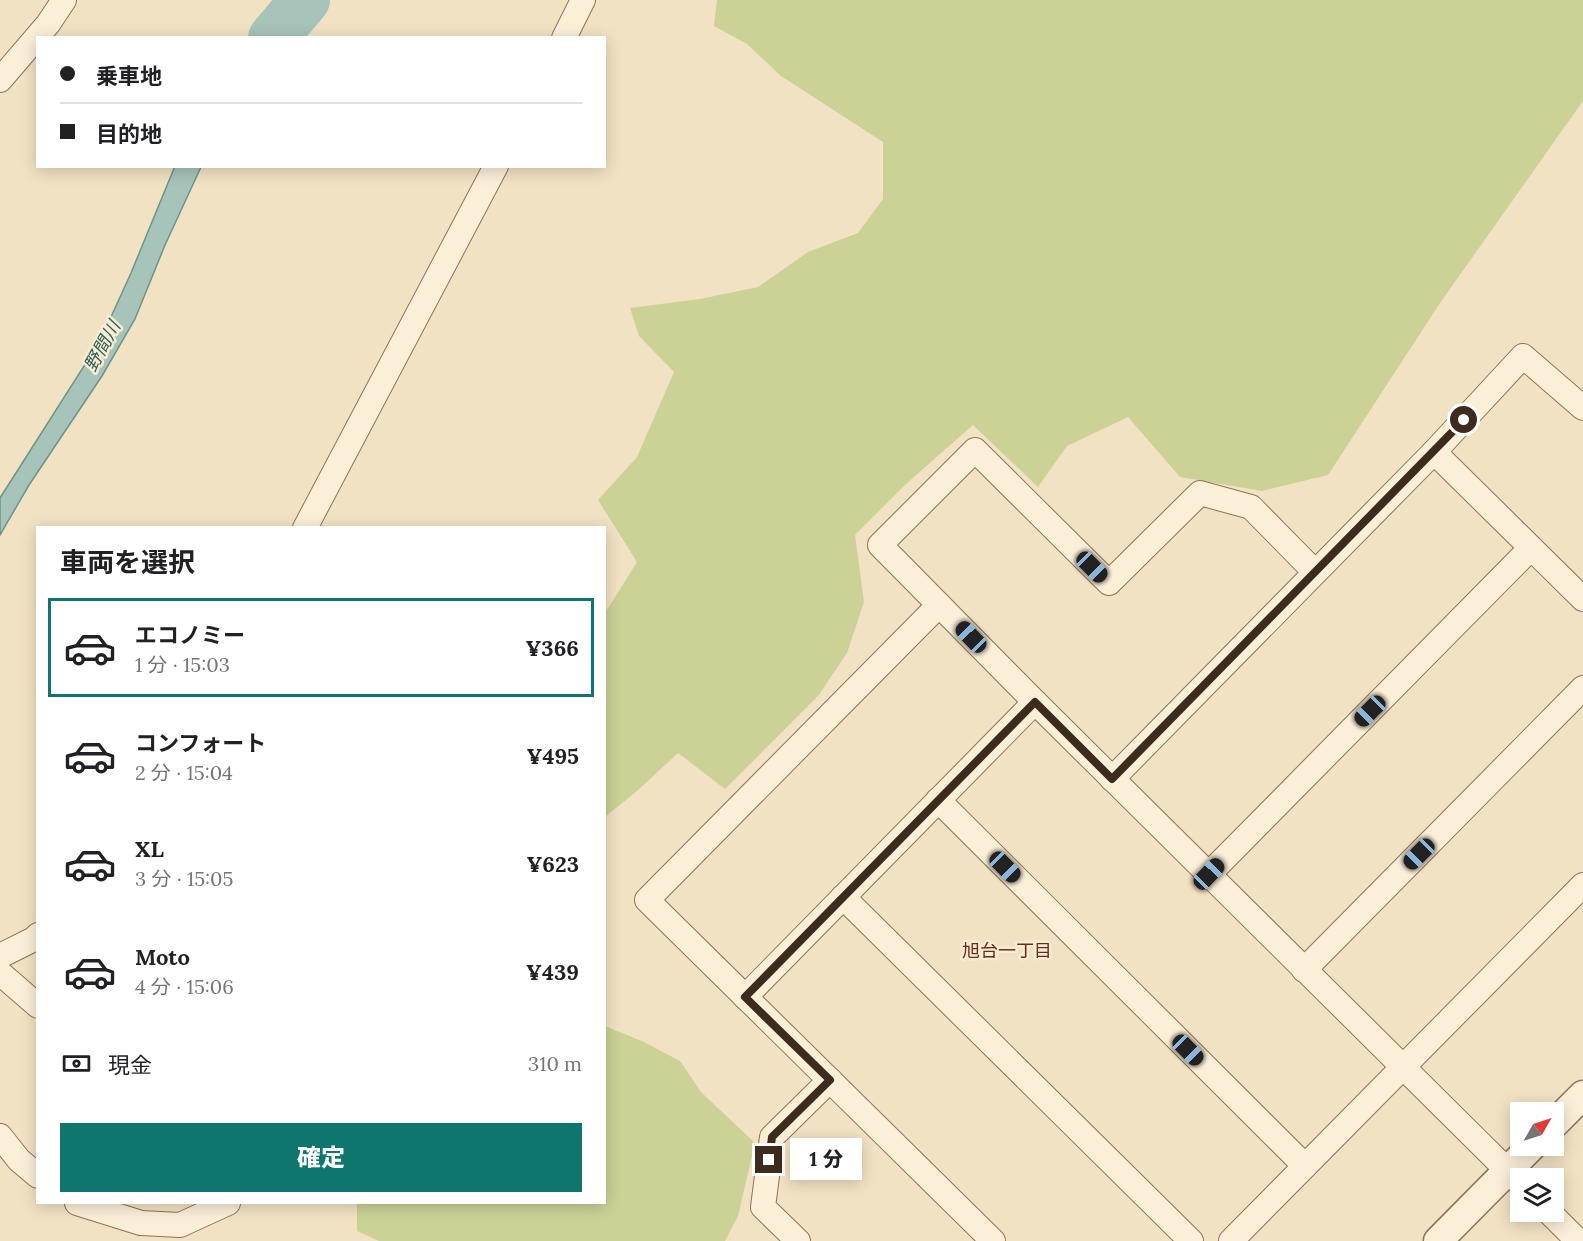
<!DOCTYPE html>
<html lang="ja">
<meta charset="utf-8">
<style>
body{margin:0;font-family:Lora,"Noto Sans JP",serif;background:#f2f2f2;color:#202124;height:100vh;display:flex;flex-direction:column;font-size:22px;white-space:nowrap}
*{box-sizing:border-box;margin:0}
p{font-size:20px;color:#757577}
.icon{flex:none;width:33px;height:33px;fill:none;stroke:currentColor;stroke-width:2;stroke-linecap:round;stroke-linejoin:round}
.map{position:relative;flex:1;overflow:hidden}
.drawer{position:absolute;left:36px;top:526px;width:570px;height:678px;display:flex;flex-direction:column;background:#fff;border-radius:0px;box-shadow:0 3px 15px #0003}
.drawer>*{flex:none}
.banner{position:absolute;left:36px;top:36px;width:570px;height:132px;border-radius:0px;box-shadow:0 3px 15px #0003;display:grid;align-content:center;height:132px;padding:0 24px;background:#fff}
.needle{width:39px;rotate:51deg}
.fabs{position:absolute;left:1510px;top:1102px;display:grid;gap:12px}
.fabs a{display:grid;place-items:center;width:54px;height:54px;border-radius:0px;background:#fff;box-shadow:0 3px 15px #0003;font-size:30px}
.end{position:absolute;width:27px;height:27px;margin:-14px;border:8px solid #3d2b1e;background:#fff;box-shadow:0 0 0 3px #fff}
.from{border-radius:50%}
.bubble{position:absolute;height:42px;border-radius:0px;background:#fff;box-shadow:0 3px 15px #0003;font-size:20px;font-weight:800;line-height:42px;text-align:center}
.car{position:absolute;width:18px;height:36px;margin:-18px -9px;border-radius:8px;box-shadow:0 0 4px 2px #0007;background:linear-gradient(#222 24%,#8ab4d8 0 40%,#222 0 76%,#8ab4d8 0 86%,#222 0)}
.banner b{display:flex;align-items:center;gap:21px;height:57px;font-size:22px}
.banner b+b{border-top:2px solid #e0e0e0}
.banner i{width:15px;height:15px;background:#202124}
ul{padding:0;list-style:none}
li{display:flex;align-items:center;gap:18px;height:99px;margin:0 12px 9px;padding:0 12px;border:3px solid transparent;border-radius:0px}
li div{flex:1}
li b{display:block;font-size:22px}
li em{font-style:normal;font-weight:800}
li.on{border-color:#0f766e}
li>.icon{width:54px;height:54px;stroke-width:1.5}
h2{padding:0 24px;font-size:27px;line-height:72px}
.pay{display:flex;align-items:center;gap:15px;height:66px;padding:0 24px;font-size:22px}
.pay p{margin-inline-start:auto}
.button{display:flex;gap:12px;margin-top:auto;padding:12px 24px}
.button a{flex:1;height:69px;border-radius:0px;background:#0f766e;color:#fff;font-size:24px;font-weight:800;line-height:69px;text-align:center}
.map>svg:first-child{display:block}
</style>
<div class="map">
<svg width="1583" height="1241" viewBox="0 0 1583 1241">
<rect width="100%" height="100%" fill="#f2e2c4"/>
<!-- green -->
<g fill="#ccd196">
<path d="M717,0H1583V101L1440,303L1328,475L1262,491L1180,477L1128,417L1067,446L1038,487L973,425L906,484L855,535L864,602L847,653L818,696L725,789L678,753L637,791L605,817V613L637,562L598,500L637,457L674,372L639,336L630,308L700,299L758,287L808,252L858,233L883,199V142L781,76L747,44L714,26Z"/>
<path d="M605,1026L644,1042L680,1061L701,1092L755,1143L738,1216L725,1241H379L357,1231V1203H604Z"/>
</g>
<!-- water -->
<g fill="#a6c4ba" stroke="#6c9488" stroke-width="1.5">
<path d="M285,0H302L276,37H256Z"/>
<path d="M175,166L201,167L165,245L135,319L102,376L29,485L0,535V498L100,341L131,273Z"/>
</g>
<g fill="none" stroke-linecap="round" stroke-linejoin="round">
<!-- river -->
<path stroke="#a6c4ba" stroke-width="50" d="M273,38L305,0"/>
<!-- minor casing -->
<g stroke="#8e7358" stroke-width="26">
<g id="minor">
<path d="M564,38L583,0"/>
<path d="M0,80L48,24L64,0"/>
<path d="M1434,452L1583,599"/>
<path d="M305,528L496,166"/>
<path d="M1315,572L1251,507L1200,493L1109,583L975,450L880,545L1035,702L1521,1184"/>
<path d="M939,605L647,900L993,1241"/>
<path d="M1112,779L1434,452L1523,356L1583,408"/>
<path d="M938,800L1305,1166"/>
<path d="M1208,875L1531,548"/>
<path d="M843,897L1191,1241"/>
<path d="M0,956L34,939L38,935"/>
<path d="M1304,970L1583,688"/>
<path d="M0,973L38,1006"/>
<path d="M745,997L1035,702"/>
<path d="M0,1136L19,1160L38,1176"/>
<path d="M77,1203L141,1223L180,1225L228,1203"/>
<path d="M1549,1212L1578,1241"/>
<path d="M798,1241L763,1207L772,1137L830,1080"/>
<path d="M1231,1241L1583,885"/>
</g>
</g>
<!-- tertiary casing -->
<g stroke="#8e7358" stroke-width="31">
<g id="tertiary">
<path d="M1554,1124L1583,1095"/>
<path d="M1438,1241L1532,1146"/>
</g>
</g>
<!-- minor -->
<use href="#minor" stroke="#fbefd8" stroke-width="24"/>
<!-- tertiary -->
<use href="#tertiary" stroke="#fbefd8" stroke-width="28"/>
</g>
<g fill="none" stroke-linecap="round" stroke-linejoin="round">
<!-- route -->
<path stroke="#3d2b1e" stroke-width="8" d="M769,1160L772,1137L830,1080L745,997L1035,702L1112,779L1464,420"/>
</g>
<g text-anchor="middle" dominant-baseline="central" stroke-width="5" stroke-linejoin="round" paint-order="stroke">
<!-- water labels -->
<g font-size="18" font-style="italic" fill="#2c5e58" stroke="#f8ecd4">
<text transform="translate(102 346) rotate(-61)">野間川</text>
</g>
<!-- neighbourhood labels -->
<g font-size="18" fill="#6d2819" stroke="#f8ecd4">
<text x="1007" y="950">旭台一丁目</text>
</g>
</g>
</svg>
<div class="fabs">
<a><svg class="needle" viewBox="-14 -14 28 28"><path d="M0-13l5 13h-10z" fill="#e53935"/><path d="M0 13l5-13h-10z" fill="#757577"/></svg></a>
<a><svg class="icon" aria-label="layers" viewBox="0 0 24 24"><path d="M12 4l9 5-9 5-9-5zM3 14l9 5 9-5"/></svg></a>
</div>
<i class="end from" style="left:1464px;top:420px"></i>
<i class="end" style="left:769px;top:1160px"></i>
<div class="bubble" style="left:790px;top:1138px;width:72px">1 分</div>
<i class="car" style="left:1092px;top:567px;rotate:135deg"></i>
<i class="car" style="left:971px;top:637px;rotate:316deg"></i>
<i class="car" style="left:1370px;top:711px;rotate:225deg"></i>
<i class="car" style="left:1419px;top:854px;rotate:225deg"></i>
<i class="car" style="left:1005px;top:867px;rotate:135deg"></i>
<i class="car" style="left:1209px;top:874px;rotate:44deg"></i>
<i class="car" style="left:1188px;top:1050px;rotate:135deg"></i>
<div class="banner">
<b><i class="from"></i>乗車地</b>
<b><i></i>目的地</b>
</div>
<section class="drawer">
<h2>車両を選択</h2>
<ul>
<li class="on"><svg class="icon" aria-label="car" viewBox="0 0 24 24"><path d="M5 17H2v-5l4-1 3-4h7l3 4 3 1v5h-3M9 17h6M6 11h13"/><circle cx="7" cy="17" r="2"/><circle cx="17" cy="17" r="2"/></svg><div><b>エコノミー</b><p>1 分 · 15:03</p></div><em>¥366</em></li>
<li><svg class="icon" aria-label="car" viewBox="0 0 24 24"><path d="M5 17H2v-5l4-1 3-4h7l3 4 3 1v5h-3M9 17h6M6 11h13"/><circle cx="7" cy="17" r="2"/><circle cx="17" cy="17" r="2"/></svg><div><b>コンフォート</b><p>2 分 · 15:04</p></div><em>¥495</em></li>
<li><svg class="icon" aria-label="car" viewBox="0 0 24 24"><path d="M5 17H2v-5l4-1 3-4h7l3 4 3 1v5h-3M9 17h6M6 11h13"/><circle cx="7" cy="17" r="2"/><circle cx="17" cy="17" r="2"/></svg><div><b>XL</b><p>3 分 · 15:05</p></div><em>¥623</em></li>
<li><svg class="icon" aria-label="car" viewBox="0 0 24 24"><path d="M5 17H2v-5l4-1 3-4h7l3 4 3 1v5h-3M9 17h6M6 11h13"/><circle cx="7" cy="17" r="2"/><circle cx="17" cy="17" r="2"/></svg><div><b>Moto</b><p>4 分 · 15:06</p></div><em>¥439</em></li>
</ul>
<div class="pay"><svg class="icon" aria-label="cash" viewBox="0 0 24 24"><path d="M3 7h18v10H3z"/><circle cx="12" cy="12" r="2"/></svg>現金<p>310 m</p></div>
<div class="button"><a>確定</a></div>
</section>
</div>
